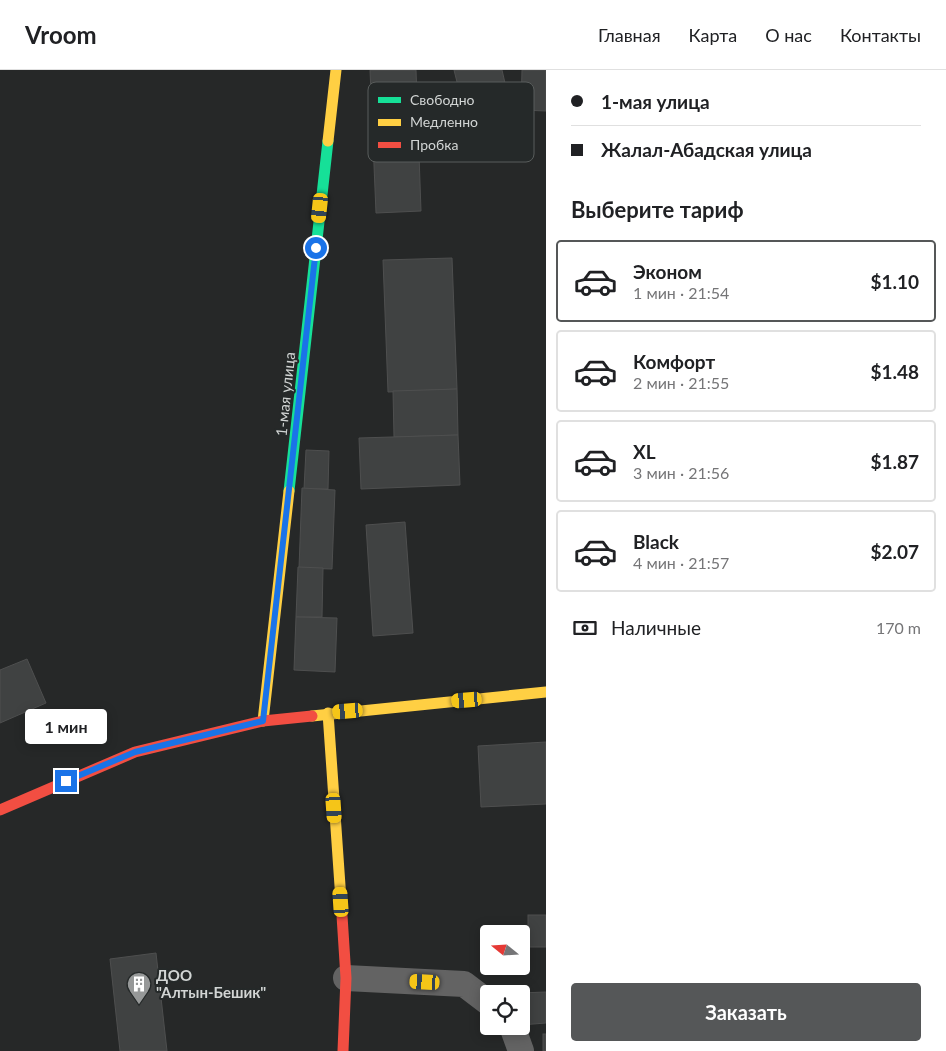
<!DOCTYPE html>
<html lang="ru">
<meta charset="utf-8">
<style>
body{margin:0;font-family:Lato,sans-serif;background:#f2f2f2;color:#202124;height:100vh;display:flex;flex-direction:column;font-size:19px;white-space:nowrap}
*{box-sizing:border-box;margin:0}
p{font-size:16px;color:#757577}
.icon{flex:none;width:28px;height:28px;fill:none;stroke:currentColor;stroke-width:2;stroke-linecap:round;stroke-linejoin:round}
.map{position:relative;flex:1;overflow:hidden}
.drawer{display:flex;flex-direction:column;background:#fff;width:400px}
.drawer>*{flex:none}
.banner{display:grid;align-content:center;height:110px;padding:0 25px;background:#fff}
.needle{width:32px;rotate:288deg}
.fabs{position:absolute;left:480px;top:855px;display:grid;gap:10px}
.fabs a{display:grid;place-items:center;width:50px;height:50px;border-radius:5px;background:#fff;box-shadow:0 2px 12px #0003;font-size:25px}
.end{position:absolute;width:22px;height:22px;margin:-11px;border:6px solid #1a73e8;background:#fff;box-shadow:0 0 0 2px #fff}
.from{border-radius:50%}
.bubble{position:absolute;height:35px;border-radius:5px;background:#fff;box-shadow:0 2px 12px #0003;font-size:16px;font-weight:700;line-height:35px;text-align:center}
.car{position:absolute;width:15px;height:30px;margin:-15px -8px;border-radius:6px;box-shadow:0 0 4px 1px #0007;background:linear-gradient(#f5c518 24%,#345 0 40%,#f5c518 0 76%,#345 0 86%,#f5c518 0)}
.banner b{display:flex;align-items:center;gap:18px;height:48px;font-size:19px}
.banner b+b{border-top:1px solid #e0e0e0}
.banner i{width:12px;height:12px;background:#202124}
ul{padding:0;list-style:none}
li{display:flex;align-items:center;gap:15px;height:82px;margin:0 10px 8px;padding:0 15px;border:2px solid #e0e0e0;border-radius:5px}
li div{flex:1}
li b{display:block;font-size:19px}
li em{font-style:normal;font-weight:700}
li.current{border-color:#555758}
li>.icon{width:45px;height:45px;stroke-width:1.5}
h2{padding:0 25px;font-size:22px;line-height:60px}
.pay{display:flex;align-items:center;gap:12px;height:55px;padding:0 25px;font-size:19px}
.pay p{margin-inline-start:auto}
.primary-button{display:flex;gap:10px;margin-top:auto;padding:10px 25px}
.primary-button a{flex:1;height:58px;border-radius:5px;background:#555758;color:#fff;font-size:20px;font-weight:700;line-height:58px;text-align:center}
header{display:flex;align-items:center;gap:30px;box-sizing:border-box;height:70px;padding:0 25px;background:#fff;border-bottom:1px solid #e0e0e0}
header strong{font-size:24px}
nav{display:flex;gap:28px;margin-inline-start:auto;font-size:18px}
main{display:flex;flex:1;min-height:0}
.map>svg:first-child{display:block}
</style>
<header>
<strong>Vroom</strong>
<nav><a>Главная</a><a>Карта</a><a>О нас</a><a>Контакты</a></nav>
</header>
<main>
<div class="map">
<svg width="546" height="981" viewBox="0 0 546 981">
<rect width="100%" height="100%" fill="#262828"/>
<!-- building -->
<g fill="#404242" stroke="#4e4f4f">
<path d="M370,0H416L421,141L376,143Z"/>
<path d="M454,0H502L505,13L460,24Z"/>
<path d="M522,0H546V41L521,40Z"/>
<path d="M452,188L457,319L388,322L383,190Z"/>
<path d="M457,319L458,365L394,367L393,321Z"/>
<path d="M458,365L460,415L361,419L359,368Z"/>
<path d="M306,380L329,381L328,419H304Z"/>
<path d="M302,418L335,420L332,499L299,498Z"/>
<path d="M405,452L413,563L373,566L366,455Z"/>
<path d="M298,497L323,498L322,547H296Z"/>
<path d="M296,547L337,548L335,602L294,600Z"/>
<path d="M27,589L46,633L0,653V600Z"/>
<path d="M546,672V734L481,737L478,676Z"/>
<rect x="528" y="845" width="18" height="32"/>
<path d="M156,883L167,981H120L110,889Z"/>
<path d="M546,922V953L521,955V924L519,923Z"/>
<rect x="543" y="964" width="3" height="17"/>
</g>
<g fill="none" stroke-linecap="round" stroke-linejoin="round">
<!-- street -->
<g stroke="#636363" stroke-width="26">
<path d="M346,908L464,914L489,933"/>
<path d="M512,956L521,981"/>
</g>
<!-- fast -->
<path stroke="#16e098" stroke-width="11" d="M289,421L328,71"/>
<!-- slow -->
<g stroke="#ffcf43" stroke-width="11">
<path d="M328,71L336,0"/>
<path d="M328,643L341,830"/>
<path d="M312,646L546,622"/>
<path d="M263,651L289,421"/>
</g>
<!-- jam -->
<g stroke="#f24e42" stroke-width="11">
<path d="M0,740L135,682L263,651L312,646"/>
<path d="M341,830L346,908L343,981"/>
</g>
</g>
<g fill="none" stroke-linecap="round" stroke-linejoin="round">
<!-- route -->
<path stroke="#1a73e8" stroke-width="6" d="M66,711L135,682L263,651L316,178"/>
</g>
<!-- icons -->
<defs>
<g id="building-pin" transform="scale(1.25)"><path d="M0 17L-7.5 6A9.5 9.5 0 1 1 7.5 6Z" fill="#969898" stroke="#252929"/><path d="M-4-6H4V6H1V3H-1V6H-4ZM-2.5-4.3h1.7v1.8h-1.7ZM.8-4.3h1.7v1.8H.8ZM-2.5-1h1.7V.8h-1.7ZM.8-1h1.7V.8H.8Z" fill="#fff"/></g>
</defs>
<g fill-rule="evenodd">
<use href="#building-pin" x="139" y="914"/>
</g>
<g text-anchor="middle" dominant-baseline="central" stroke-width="4" stroke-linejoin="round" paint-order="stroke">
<!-- street labels -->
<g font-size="15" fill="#d2d5d4" stroke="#252929">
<text transform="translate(285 324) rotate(-84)">1-мая улица</text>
</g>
<!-- poi labels -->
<g font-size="15" font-weight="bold" fill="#d2d5d4" stroke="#252929" text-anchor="start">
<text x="156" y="905">ДОО<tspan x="156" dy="17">"Алтын-Бешик"</tspan></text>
</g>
</g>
<!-- legend -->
<rect x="368" y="12" width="166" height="80" rx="8" fill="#252929" stroke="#595d5c" stroke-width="1"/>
<rect x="378" y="27" width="23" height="6" fill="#16e098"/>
<rect x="378" y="49" width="23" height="7" fill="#ffcf43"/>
<rect x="378" y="72" width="23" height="6" fill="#f24e42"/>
<g font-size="14" fill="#d2d5d4">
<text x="410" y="35">Свободно</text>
<text x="410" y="57">Медленно</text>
<text x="410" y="80">Пробка</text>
</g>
</svg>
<div class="fabs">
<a><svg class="needle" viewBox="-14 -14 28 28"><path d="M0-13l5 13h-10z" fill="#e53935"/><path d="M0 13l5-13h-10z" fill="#757577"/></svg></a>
<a><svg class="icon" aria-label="locate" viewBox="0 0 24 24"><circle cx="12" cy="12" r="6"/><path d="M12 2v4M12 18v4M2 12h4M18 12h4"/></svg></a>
</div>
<i class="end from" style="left:316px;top:178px"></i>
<i class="end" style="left:66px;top:711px"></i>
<div class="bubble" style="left:25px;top:639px;width:82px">1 мин</div>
<i class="car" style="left:320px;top:138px;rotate:186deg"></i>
<i class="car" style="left:467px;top:630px;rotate:265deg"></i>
<i class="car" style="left:348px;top:641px;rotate:265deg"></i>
<i class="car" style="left:334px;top:738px;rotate:176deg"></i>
<i class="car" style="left:341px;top:832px;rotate:356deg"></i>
<i class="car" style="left:425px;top:912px;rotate:273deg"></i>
</div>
<section class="drawer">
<div class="banner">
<b><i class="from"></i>1-мая улица</b>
<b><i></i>Жалал-Абадская улица</b>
</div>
<h2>Выберите тариф</h2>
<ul>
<li class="current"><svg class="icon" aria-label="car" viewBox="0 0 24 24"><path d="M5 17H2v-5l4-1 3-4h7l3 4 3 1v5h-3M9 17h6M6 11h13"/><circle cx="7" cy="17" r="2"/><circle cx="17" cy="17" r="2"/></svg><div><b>Эконом</b><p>1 мин · 21:54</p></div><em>$1.10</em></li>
<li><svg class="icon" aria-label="car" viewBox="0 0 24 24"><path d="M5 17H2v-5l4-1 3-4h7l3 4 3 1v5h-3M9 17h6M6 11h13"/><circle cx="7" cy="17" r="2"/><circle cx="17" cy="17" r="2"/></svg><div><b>Комфорт</b><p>2 мин · 21:55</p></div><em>$1.48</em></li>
<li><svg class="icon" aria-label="car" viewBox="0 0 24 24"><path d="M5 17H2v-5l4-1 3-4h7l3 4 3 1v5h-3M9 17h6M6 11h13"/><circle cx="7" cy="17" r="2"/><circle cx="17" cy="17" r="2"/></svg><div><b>XL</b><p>3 мин · 21:56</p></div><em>$1.87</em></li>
<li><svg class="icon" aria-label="car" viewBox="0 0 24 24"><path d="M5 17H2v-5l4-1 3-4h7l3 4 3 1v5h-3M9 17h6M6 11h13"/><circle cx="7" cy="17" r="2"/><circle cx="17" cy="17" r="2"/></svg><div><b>Black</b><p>4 мин · 21:57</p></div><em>$2.07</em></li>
</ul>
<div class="pay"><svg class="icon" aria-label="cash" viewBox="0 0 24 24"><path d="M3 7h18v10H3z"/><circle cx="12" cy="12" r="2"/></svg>Наличные<p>170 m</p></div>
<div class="primary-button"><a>Заказать</a></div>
</section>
</main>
